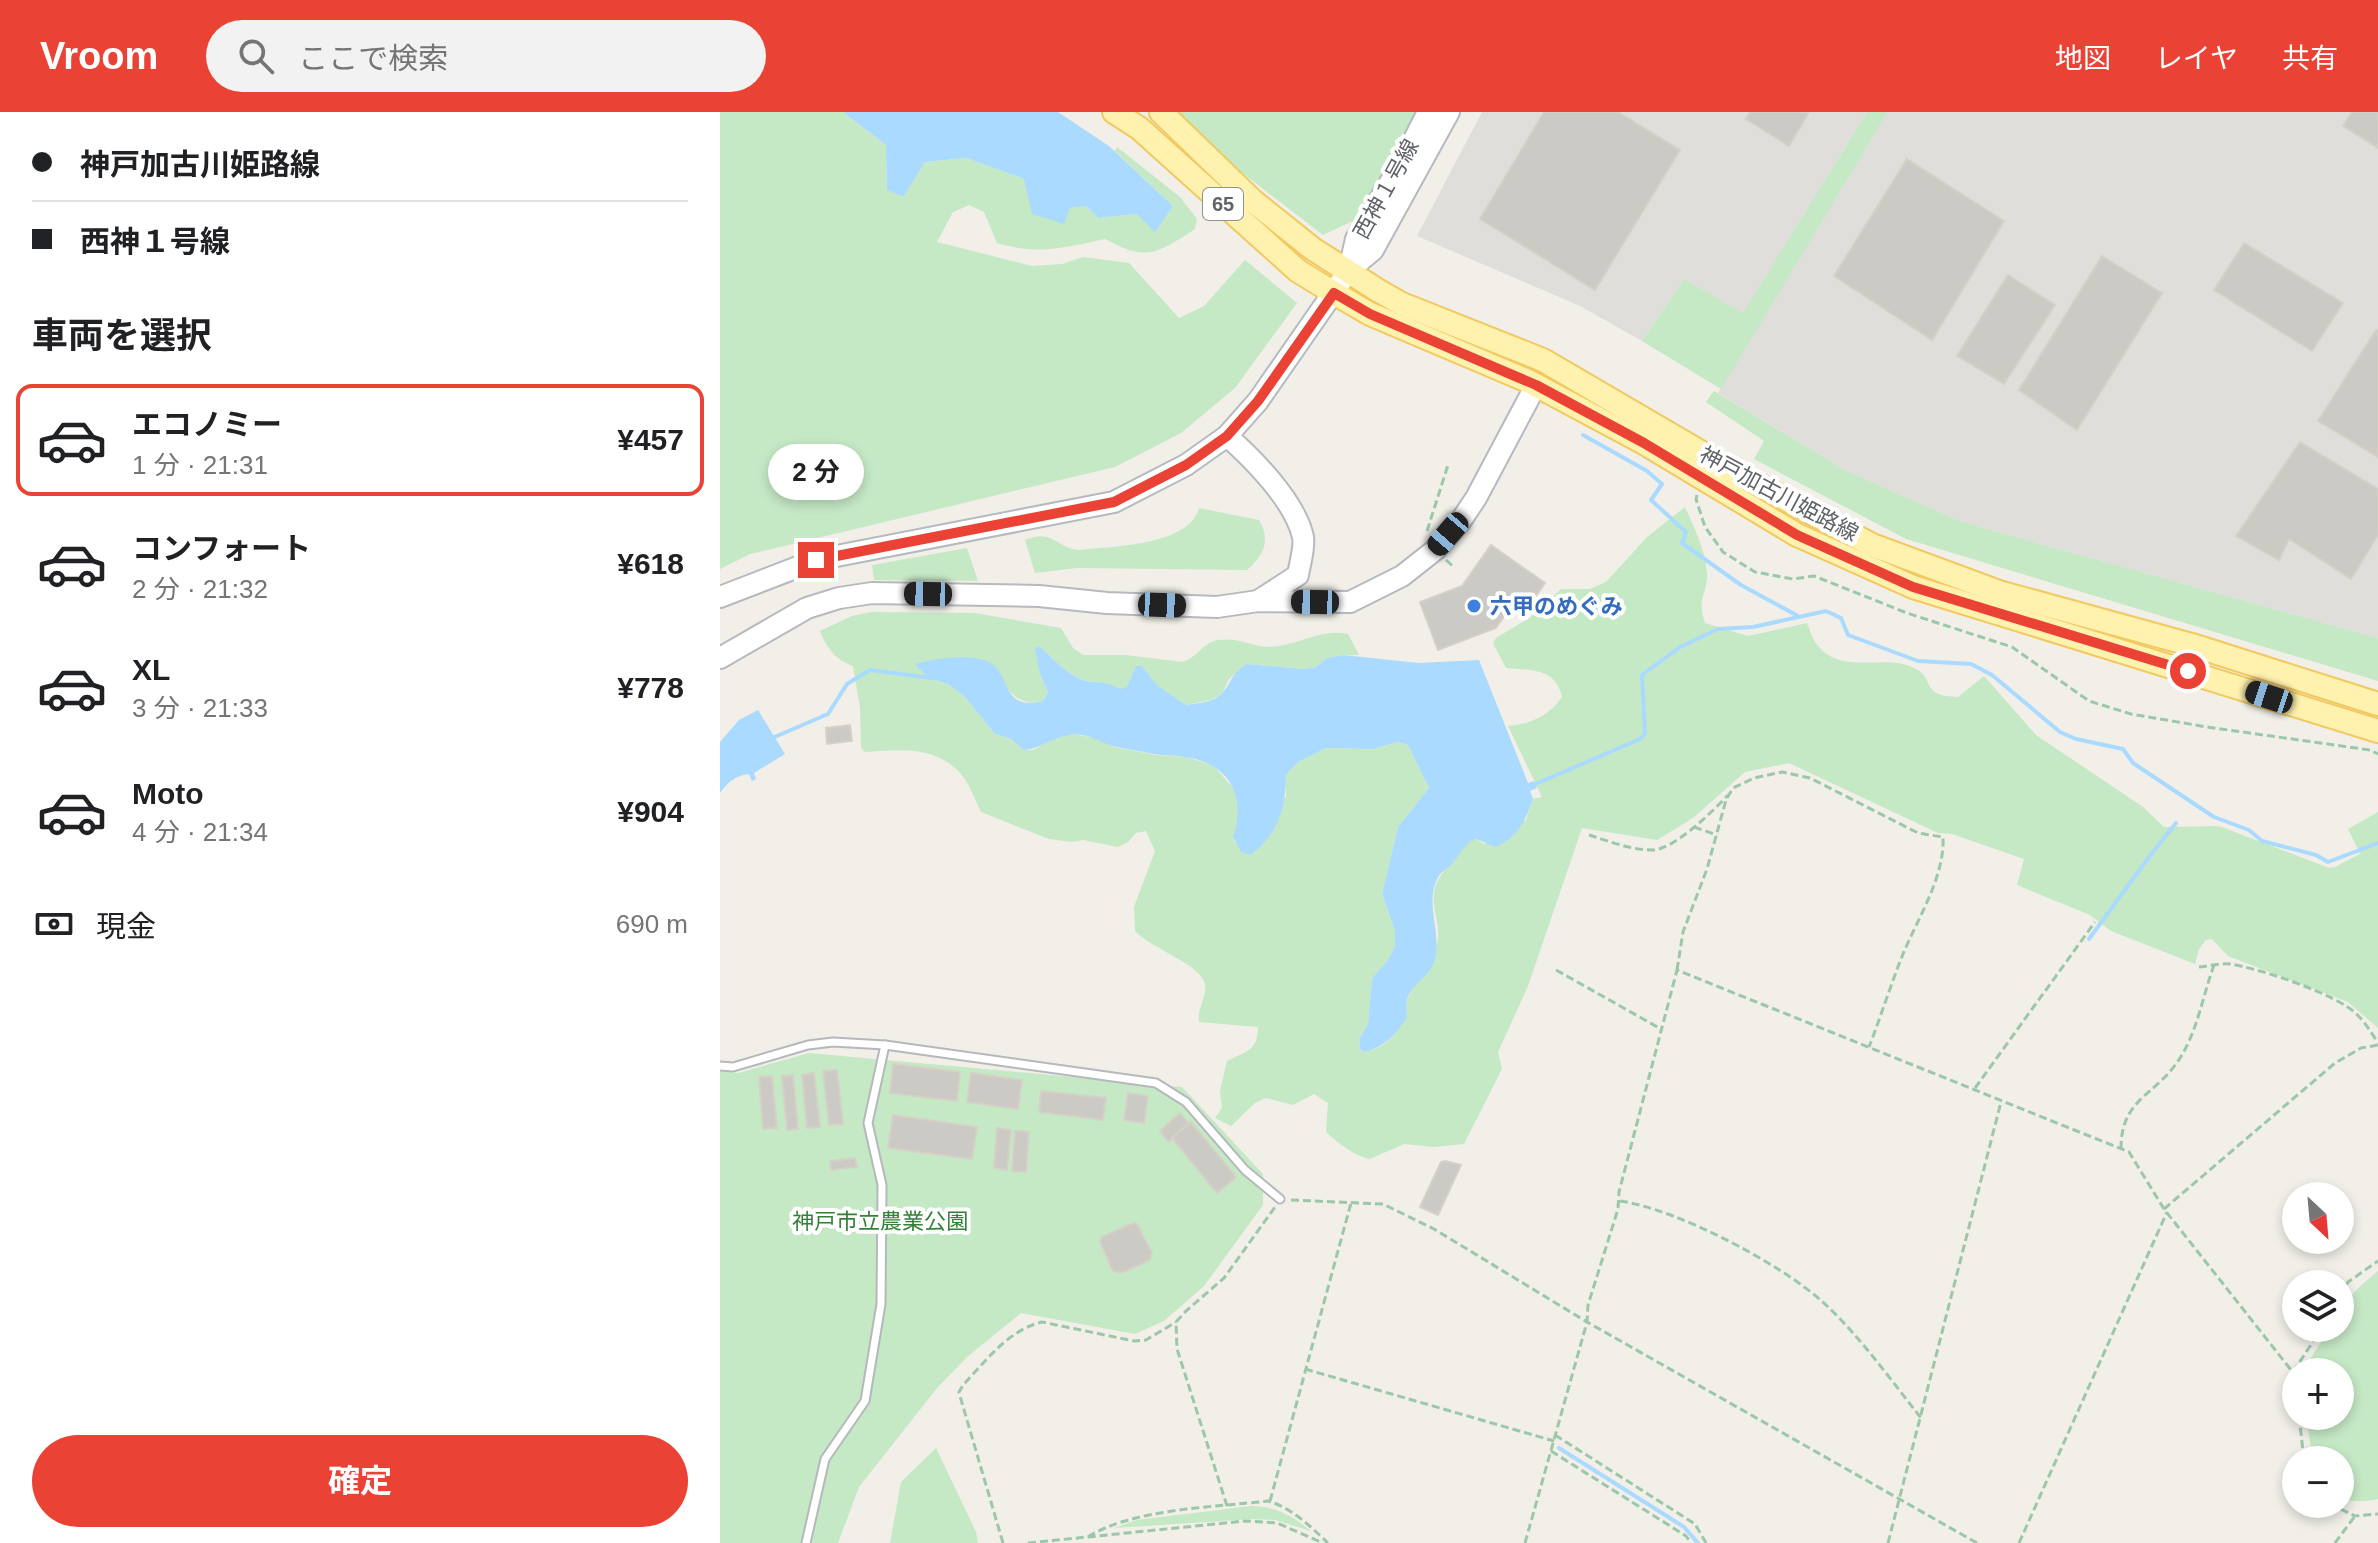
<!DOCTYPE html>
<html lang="ja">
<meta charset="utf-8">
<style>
body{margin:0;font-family:Arial,"Noto Sans JP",sans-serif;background:#f2f2f2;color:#202124;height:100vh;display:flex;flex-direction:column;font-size:30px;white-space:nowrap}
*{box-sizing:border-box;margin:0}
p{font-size:26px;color:#757577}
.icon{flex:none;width:44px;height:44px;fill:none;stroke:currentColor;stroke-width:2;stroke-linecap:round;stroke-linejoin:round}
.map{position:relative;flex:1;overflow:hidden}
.details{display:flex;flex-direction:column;background:#fff;width:720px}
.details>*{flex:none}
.guide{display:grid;align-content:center;height:176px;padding:0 32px;background:#fff}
.needle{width:52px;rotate:154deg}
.tools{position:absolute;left:1562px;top:1070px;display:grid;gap:16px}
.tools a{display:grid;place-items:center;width:72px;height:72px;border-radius:50%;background:#fff;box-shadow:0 4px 12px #0003;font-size:40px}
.end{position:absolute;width:36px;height:36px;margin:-18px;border:10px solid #ea4335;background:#fff;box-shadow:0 0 0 4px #fff}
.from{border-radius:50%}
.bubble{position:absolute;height:56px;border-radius:28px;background:#fff;box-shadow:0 4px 12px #0003;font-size:26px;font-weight:700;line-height:56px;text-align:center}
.car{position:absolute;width:24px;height:48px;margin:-24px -12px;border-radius:10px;box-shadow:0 0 6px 2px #0007;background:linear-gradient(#222 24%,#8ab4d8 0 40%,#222 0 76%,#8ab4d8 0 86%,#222 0)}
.guide b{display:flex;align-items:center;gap:28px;height:76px;font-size:30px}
.guide b+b{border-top:2px solid #e0e0e0}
.guide i{width:20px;height:20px;background:#202124}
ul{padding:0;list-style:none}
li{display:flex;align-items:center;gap:24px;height:112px;margin:0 16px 12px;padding:0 16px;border:4px solid transparent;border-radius:16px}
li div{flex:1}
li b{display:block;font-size:30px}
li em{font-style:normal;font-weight:700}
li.selected{border-color:#ea4335}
li>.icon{width:72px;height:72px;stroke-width:1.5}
h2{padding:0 32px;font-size:36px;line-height:96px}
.pay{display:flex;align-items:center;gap:20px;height:88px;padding:0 32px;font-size:30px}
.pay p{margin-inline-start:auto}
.cta{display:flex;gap:16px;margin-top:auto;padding:16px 32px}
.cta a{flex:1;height:92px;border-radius:48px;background:#ea4335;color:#fff;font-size:32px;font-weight:700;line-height:92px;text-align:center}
header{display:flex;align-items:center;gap:48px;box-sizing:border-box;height:112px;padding:0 40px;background:#ea4335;color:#fff}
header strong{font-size:38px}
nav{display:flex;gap:44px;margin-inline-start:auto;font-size:28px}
.search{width:560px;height:72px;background:#f2f2f2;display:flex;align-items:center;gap:20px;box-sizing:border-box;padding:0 28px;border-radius:44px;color:#757577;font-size:30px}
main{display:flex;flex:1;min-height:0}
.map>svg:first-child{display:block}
</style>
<header>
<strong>Vroom</strong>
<div class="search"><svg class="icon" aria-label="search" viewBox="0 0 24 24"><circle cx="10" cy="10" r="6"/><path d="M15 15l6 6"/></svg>ここで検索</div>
<nav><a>地図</a><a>レイヤ</a><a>共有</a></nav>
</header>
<main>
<section class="details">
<div class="guide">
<b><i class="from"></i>神戸加古川姫路線</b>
<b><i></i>西神１号線</b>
</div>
<h2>車両を選択</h2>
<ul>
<li class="selected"><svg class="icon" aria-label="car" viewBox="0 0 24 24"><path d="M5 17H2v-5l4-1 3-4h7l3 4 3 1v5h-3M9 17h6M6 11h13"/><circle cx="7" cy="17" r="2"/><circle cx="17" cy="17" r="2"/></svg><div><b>エコノミー</b><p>1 分 · 21:31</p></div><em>¥457</em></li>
<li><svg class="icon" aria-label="car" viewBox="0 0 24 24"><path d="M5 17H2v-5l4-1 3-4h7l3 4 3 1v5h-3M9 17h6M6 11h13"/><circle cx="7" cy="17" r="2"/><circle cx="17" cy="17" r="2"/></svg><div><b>コンフォート</b><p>2 分 · 21:32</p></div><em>¥618</em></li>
<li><svg class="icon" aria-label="car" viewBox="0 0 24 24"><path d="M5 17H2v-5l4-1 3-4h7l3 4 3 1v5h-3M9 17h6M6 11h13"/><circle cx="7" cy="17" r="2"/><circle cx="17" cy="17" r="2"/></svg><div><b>XL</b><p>3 分 · 21:33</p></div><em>¥778</em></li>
<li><svg class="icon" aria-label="car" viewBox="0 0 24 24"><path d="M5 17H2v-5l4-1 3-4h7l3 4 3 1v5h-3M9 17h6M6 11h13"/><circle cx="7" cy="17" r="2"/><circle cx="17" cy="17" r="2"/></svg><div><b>Moto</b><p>4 分 · 21:34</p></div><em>¥904</em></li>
</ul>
<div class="pay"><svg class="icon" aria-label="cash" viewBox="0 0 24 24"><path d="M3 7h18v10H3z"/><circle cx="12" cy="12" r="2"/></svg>現金<p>690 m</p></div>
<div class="cta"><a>確定</a></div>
</section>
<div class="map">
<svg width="1658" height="1431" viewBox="0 0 1658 1431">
<rect width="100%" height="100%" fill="#f1efe8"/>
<!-- industrial -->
<g fill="#e0deda">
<path d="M762,0H1147L1023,202L964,167L922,229L860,194L697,124Z"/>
<path d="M1168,0H1658V526L1242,410L1127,359L998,281Z"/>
</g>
<!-- green -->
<g fill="#c5e8c5">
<path d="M0,0H126V3L166,33L167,77L182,85L205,50L246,46L304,67L350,96L366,94L378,106L417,102L453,94L395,39L397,35L460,85L477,107L475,117C436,142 427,150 385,127C343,136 319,143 277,131L264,100L249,93L233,100L217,130L312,154L342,152L363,145L409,151L459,206L484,194L525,148L577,191L515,276L461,321L395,355L30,442L0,457Z"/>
<path d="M443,0H696L637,107L603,123Z"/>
<path d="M1147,0H1168L1001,277L922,229L964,167L1023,201Z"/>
<path d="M994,279L1127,359L1242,410L1658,526V569L1186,427L1034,347L1044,329L986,290Z"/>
<path d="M965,395C975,417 985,438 987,461C988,483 976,483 985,511L1028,524L1087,511C1090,518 1093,529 1098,534C1124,564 1162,541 1194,556C1216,566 1199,584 1238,585L1264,564L1316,623L1423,695L1444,715L1499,714L1609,756L1615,755L1640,742L1628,717L1658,700V916L1628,890L1508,844L1492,827L1486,828L1479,837L1475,852L1391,819L1370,803L1297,773L1304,747L1232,722L1218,721L1069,651L1025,660L973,706L937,728L862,716L808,874L778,940L782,957L744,1032L714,1035L684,1032L650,1047C634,1044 618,1031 606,1020L608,991L594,982L573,993L546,986L535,991L511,1014L495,1006L502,996L500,979L507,949C525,940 538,939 538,915L479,910C477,897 487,885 485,872C481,852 430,836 415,819L414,795L435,739L426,719L416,721L408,730L398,735L363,728L352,730L329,727L261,700C255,688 249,670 240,661C215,633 178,638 145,640L141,636L140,596L133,554C115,547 108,538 100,519L132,504L151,500L255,501L341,516L353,536L363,543H406L462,550C476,547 483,530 499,528C516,525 532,534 548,535C576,535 600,516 628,522L639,543H623L607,546L596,555L584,557L527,552L509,567L502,582L491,588L466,593L437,573L422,554H416L407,576L400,578C383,567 377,573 362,567C345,561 332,546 319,534L320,562L328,580L323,589C303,594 292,585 282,568L208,566L228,572L243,583L275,622L291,627L304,638H313L332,627L352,622L376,626L394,635L436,643L466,645L493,653L515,678L520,705L514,725L515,731L566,685V663L578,650L606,636L653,637L678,630L688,633L709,676L678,715L662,782L675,819V834L668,848L652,866L648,912L639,927L640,937L644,940C684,932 677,904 693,876C697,869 702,868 706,863C712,856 716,837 718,827C720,809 709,792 716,772C720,762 742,736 750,729L757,727L764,732L806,708L813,687L822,685L788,614C811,612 829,604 842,585C836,556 811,558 786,556L773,531L776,526L811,505L841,477H870L886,470L927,425Z"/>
<path d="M479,396L539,408C551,429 544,443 527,458L357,456L315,461L305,428C333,416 335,436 360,438C392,434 469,434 479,396Z"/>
<path d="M247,436L258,469L154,468L152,453Z"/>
<path d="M89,941L462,975L543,1062V1093L484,1174L444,1209L415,1222L301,1201L247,1245L217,1276L139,1375L118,1431H0V959L18,961Z"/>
<path d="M1658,1159V1387C1646,1390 1632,1390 1620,1386V1348H1593L1586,1304H1620V1260H1582L1610,1216H1620C1620,1189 1638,1176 1658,1159Z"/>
<path d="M216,1336L256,1420L258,1431H170L181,1370Z"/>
<path d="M531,1394C555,1394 573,1404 591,1419L555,1408L532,1407L394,1416L417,1408Z"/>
</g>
<!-- water -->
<g fill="#aadaff">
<path d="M126,0H338L389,34L453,94L435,120L417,102L378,106L366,94L350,96L344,112L312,102L304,67L246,46L205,50L183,85L167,78L166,33L125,2Z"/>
<path d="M319,534C332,545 345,561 361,567C376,573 383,567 400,577L407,575L416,554H422L437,573L466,593C477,591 491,591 500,583C511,574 510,561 527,552L584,557L596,555L607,546L623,543L699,551L759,548L808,671L814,669L817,676L810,679L813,687C806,708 797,727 775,735L757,727L751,729C742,736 738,745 731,753C728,756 724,758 721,761C702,786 722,819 715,847C709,871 681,872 687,905C676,922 664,936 644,940L640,937L639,927L648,912L652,866L668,848L675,834V819L662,782L678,715L709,676L688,633L678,630L653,637L606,636L578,650L566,663C566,696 558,723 530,743L521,740L513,725C527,684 509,651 465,645C454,643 444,644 434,642C421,640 409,637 397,635C381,632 369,620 350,623C333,625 320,637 304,638L291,627L275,622L243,583L228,572L208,566L195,552C215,547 254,540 272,552C291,565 282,599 323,589L328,580L320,562L315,537Z"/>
<path d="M38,598L65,642L34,661L36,667L32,669L29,662C16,663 7,671 0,681V630L19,608Z"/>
</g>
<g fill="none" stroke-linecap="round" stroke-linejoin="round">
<!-- stream -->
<g stroke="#aadaff" stroke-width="4">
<path d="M863,323L927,359L942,372L931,388L966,420L962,431L1021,473L1078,504"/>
<path d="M50,627L108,602L127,572L150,558L212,566"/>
<path d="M811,674L920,627L925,622L922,563L960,535L998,517L1033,515L1106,499L1121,506L1128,523L1198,549L1251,552L1272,563L1340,620L1356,627L1403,637L1413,651L1494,705L1529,718L1542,729L1596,743L1608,750L1658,731"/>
<path d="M1369,827L1429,745L1456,711"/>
<path d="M839,1336L964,1415L978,1431"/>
</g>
</g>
<!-- building -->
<g fill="#cccac5" stroke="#d6d1c6" stroke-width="2">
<path d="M824,0H898L960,38L875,178L760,107Z"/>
<path d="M1030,0H1089L1069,34L1026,7Z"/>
<path d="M1632,0H1658V36L1623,14Z"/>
<path d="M1187,47L1284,109L1212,228L1114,164Z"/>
<path d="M1524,131L1623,191L1592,239L1494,178Z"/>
<path d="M1382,144L1442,181L1357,318L1299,278Z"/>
<path d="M1288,163L1335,193L1284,272L1237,244Z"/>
<path d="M1656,218L1658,219V345L1598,309Z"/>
<path d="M1580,330L1658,377V423L1631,467L1569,427L1559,448L1516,424Z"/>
<path d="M771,433L825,471L809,494L797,486L776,516L718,538L700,490L742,474Z"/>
<path d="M130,613L132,629L107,632L106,616Z"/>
<path d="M173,952L240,960L237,989L170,981Z"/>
<path d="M117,958L123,1012L109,1013L103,959Z"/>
<path d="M94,961L100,1015L87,1016L82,963Z"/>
<path d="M251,961L302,968L298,997L247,990Z"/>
<path d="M73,963L78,1017L67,1018L62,964Z"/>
<path d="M52,964L57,1016L43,1017L39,965Z"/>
<path d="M321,979L386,986L383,1008L319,1000Z"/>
<path d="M408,981L428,984L424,1011L404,1008Z"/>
<path d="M460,1001L468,1011L449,1030L440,1019Z"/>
<path d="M173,1003L257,1015L252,1047L168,1036Z"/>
<path d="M471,1010L516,1065L497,1081L452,1026Z"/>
<path d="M277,1016L291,1018L287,1058L274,1056Z"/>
<path d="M295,1019L309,1020L306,1060L292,1059Z"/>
<path d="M135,1046L137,1055L111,1058L110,1049Z"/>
<path d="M725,1049L741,1053L718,1103L700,1095L721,1050Z"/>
<path d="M413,1111L417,1112L432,1141L430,1148L401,1161L393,1159L380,1130L382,1125Z"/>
</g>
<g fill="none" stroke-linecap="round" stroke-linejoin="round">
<!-- lane casing -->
<g stroke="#b5b8bc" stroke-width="11">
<g id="lane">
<path d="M0,954L13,955L88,933L113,930L165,933L436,971L466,990L525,1058L560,1087"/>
<path d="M86,1431L105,1347L145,1289L161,1192L162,1073L148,1011L165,933"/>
</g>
</g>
<!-- secondary casing -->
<g stroke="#b6babf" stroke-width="24">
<g id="secondary">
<path d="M629,158L636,127L683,49L708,0"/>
<path d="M507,324C533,347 575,389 583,425C585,435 580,451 578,463L538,489"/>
<path d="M0,485L96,448L394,390L466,353L507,324L538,289L629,158L653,138L729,0"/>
<path d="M0,546L87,496L119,486L152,481L319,484L387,491L497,495L538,489L630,490L682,464L715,438L742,407L756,386L816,273"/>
</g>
</g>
<!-- primary casing -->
<g stroke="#f2c960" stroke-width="26">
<g id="primary">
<path d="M394,0L419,16L578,159L614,181L650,202L808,269L924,331L1077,423L1193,475L1658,619"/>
<path d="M441,0L533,89L593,137L659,179L682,192L823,248L1018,362L1152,433L1279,480L1472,533L1658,592"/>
</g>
</g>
<!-- path -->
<g stroke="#9cc7a9" stroke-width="3" stroke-dasharray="8 4" stroke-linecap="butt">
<path d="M977,383L976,387L985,415L1003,440L1035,460L1073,467L1094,464L1187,501L1292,535L1369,589L1411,602L1487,615L1650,638L1658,642"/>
<path d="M707,419L728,353"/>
<path d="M726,448L735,456"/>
<path d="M974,715L997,723"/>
<path d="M869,723C889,729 910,738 932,738C954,738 993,699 1008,683"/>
<path d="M1479,855C1489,854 1500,851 1510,852C1541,857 1599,877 1626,894C1641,903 1649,917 1658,931"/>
<path d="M836,858L941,917"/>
<path d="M957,858L963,820L987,757L1006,688L1013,676L1034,666L1062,660L1090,666L1198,721L1223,725C1225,764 1198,806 1183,842C1171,872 1161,904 1149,935"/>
<path d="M1255,976L1375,810"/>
<path d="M1401,1037C1401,988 1432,985 1456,952C1477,923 1482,886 1494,853"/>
<path d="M571,1088L663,1092L714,1117L867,1210L1257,1431"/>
<path d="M900,1089C957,1097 1064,1153 1106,1193C1141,1226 1171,1268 1201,1306"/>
<path d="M1444,1097L1615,951L1641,936L1658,933"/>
<path d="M1620,1183L1628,1170L1658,1149"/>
<path d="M585,1257L834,1329"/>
<path d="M1573,1260L1602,1216"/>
<path d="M1579,1304L1584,1348"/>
<path d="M835,1323L975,1412L986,1431"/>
<path d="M831,1339L966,1424L971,1431"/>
<path d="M550,1389L631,1091"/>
<path d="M1610,1392L1635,1404L1658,1402"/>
<path d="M507,1394L457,1237L456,1210L466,1199L504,1166L555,1095"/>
<path d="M368,1425C411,1397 495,1395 548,1389C572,1396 590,1414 608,1431"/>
<path d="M283,1431L242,1291L239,1280L243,1273C266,1249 288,1218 322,1210L414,1229L426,1228L456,1210"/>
<path d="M308,1431L525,1409L557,1411L603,1431"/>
<path d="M805,1431L867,1210L868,1193L898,1097L899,1080L957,858L1409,1040L1444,1097L1575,1263L1576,1277"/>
<path d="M1168,1431L1281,990"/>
<path d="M1299,1431L1447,1100"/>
<path d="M1615,1431L1635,1404"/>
</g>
<!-- lane -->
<use href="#lane" stroke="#fff" stroke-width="7"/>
<!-- secondary -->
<use href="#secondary" stroke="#fff" stroke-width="20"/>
<!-- primary -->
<use href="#primary" stroke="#fff2af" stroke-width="22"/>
</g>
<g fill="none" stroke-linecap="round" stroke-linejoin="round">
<!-- route -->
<path stroke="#ea4335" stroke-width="10" d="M96,448L394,390L466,353L507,324L538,289L614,181L650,202L816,273L924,331L1077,423L1193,475L1468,559"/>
</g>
<!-- markers -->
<circle fill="#3f7fe0" stroke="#fff" stroke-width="3" cx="754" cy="494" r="8"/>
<g text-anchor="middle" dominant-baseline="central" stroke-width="8" stroke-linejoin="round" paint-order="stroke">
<!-- shield labels -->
<rect fill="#fff" stroke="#8f9295" stroke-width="2" x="483" y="76" width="40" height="32" rx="6"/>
<g font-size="20" font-weight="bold" fill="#5f6368">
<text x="503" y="92">65</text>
</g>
<!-- street labels -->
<g font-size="22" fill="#5f6368" stroke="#fff">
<text transform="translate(666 77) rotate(-61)">西神１号線</text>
<text transform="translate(1059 382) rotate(28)">神戸加古川姫路線</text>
</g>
<!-- shop labels -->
<g font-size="22" font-weight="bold" fill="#366cbe" stroke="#fff" text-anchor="start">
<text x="770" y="494">六甲のめぐみ</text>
</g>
<!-- park labels -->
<g font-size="22" fill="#348238" stroke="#fff">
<text x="160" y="1109">神戸市立農業公園</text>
</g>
</g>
</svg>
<div class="tools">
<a><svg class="needle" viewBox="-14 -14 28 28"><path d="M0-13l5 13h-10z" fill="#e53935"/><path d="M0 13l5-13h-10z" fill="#757577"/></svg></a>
<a><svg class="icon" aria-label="layers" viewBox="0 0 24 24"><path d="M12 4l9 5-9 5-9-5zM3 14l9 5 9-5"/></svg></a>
<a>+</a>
<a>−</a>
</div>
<i class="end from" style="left:1468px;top:559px"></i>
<i class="end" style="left:96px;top:448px"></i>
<div class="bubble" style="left:48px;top:332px;width:96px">2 分</div>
<i class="car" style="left:728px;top:422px;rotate:221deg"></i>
<i class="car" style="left:208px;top:482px;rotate:271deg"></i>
<i class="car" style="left:595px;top:490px;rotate:271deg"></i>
<i class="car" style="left:442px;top:493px;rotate:92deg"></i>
<i class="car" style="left:1549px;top:585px;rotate:288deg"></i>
</div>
</main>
